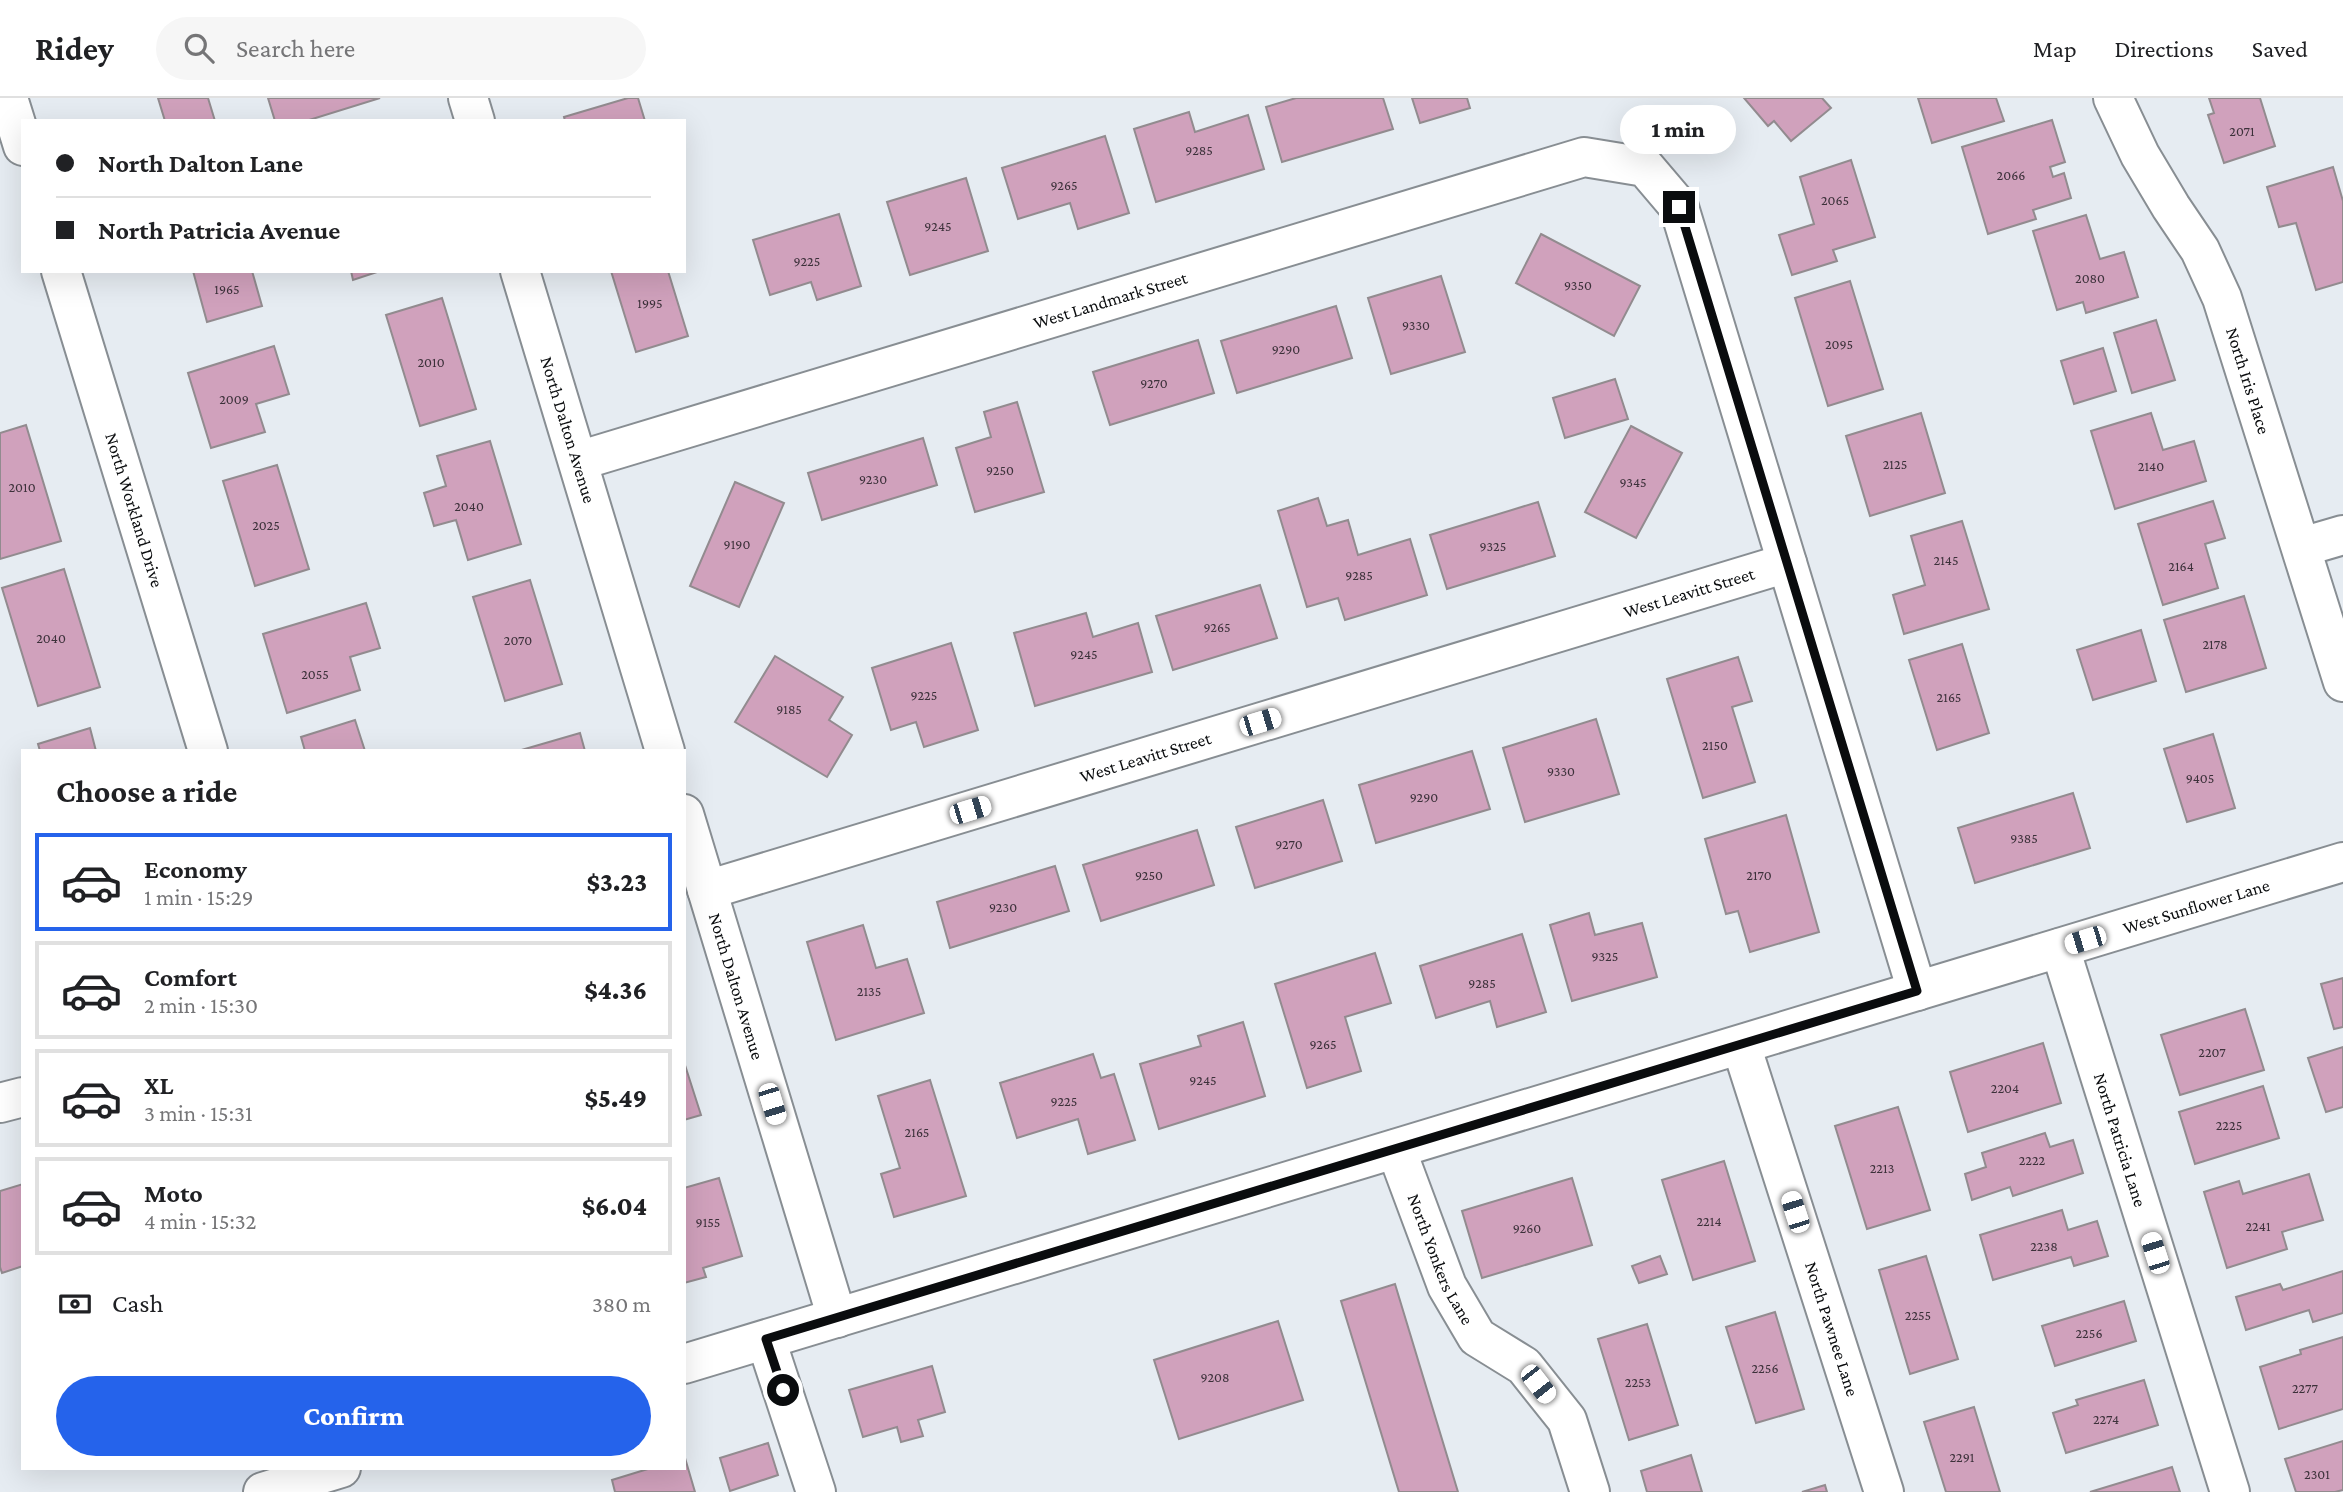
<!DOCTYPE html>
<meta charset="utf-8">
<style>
body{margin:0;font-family:"Crimson Pro",serif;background:#f6f6f6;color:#202124;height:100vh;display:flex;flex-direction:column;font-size:26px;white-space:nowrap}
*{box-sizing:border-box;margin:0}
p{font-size:23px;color:#757577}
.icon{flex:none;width:38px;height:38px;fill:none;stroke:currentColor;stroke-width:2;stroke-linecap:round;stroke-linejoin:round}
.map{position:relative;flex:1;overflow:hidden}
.sheet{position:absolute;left:21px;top:651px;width:665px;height:721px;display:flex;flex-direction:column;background:#fff;border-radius:0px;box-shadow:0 7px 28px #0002}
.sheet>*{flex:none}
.banner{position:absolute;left:21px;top:21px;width:665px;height:154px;border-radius:0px;box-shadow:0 7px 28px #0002;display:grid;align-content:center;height:154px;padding:0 35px;background:#fff}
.end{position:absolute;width:32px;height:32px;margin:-16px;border:9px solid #0a0c0e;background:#fff;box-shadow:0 0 0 4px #fff}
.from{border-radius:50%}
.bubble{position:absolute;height:49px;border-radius:24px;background:#fff;box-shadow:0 7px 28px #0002;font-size:23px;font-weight:800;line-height:49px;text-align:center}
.car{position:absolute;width:21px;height:42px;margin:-21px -10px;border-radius:9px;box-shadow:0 0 5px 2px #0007;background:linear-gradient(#fff 24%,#345 0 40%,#fff 0 76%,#345 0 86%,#fff 0)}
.banner b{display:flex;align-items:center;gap:24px;height:66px;font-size:26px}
.banner b+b{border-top:2px solid #e0e0e0}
.banner i{width:18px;height:18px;background:#202124}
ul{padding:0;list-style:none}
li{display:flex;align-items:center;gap:21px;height:98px;margin:0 14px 10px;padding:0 21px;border:4px solid #e0e0e0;border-radius:0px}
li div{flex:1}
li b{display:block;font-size:26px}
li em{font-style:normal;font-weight:800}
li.selected{border-color:#2563eb}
li>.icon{width:63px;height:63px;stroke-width:1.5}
h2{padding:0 35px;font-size:32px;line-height:84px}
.pay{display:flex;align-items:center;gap:18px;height:77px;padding:0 35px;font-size:26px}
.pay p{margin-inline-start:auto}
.action{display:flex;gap:14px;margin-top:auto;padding:14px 35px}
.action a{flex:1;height:80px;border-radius:42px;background:#2563eb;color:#fff;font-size:28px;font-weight:800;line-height:80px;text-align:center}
header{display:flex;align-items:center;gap:42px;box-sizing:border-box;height:98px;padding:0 35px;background:#fff;border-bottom:2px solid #e0e0e0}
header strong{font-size:33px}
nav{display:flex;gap:38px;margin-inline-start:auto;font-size:24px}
.search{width:490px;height:63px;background:#f6f6f6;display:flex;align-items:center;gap:18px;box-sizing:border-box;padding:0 24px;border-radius:38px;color:#757577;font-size:26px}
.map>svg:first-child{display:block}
</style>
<header>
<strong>Ridey</strong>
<div class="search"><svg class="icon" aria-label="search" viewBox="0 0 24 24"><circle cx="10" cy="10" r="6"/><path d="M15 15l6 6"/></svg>Search here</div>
<nav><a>Map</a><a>Directions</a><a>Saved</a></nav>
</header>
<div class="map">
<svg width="2343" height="1394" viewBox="0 0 2343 1394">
<rect width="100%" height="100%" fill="#e6ecf2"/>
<!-- building -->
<g fill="#d0a1bc" stroke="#928b8f" stroke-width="2">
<path d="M158,0H208L215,23H165Z"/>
<path d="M268,0H380L306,23H275Z"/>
<path d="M628,0H638L645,23H565L564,19Z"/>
<path d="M1296,0H1383L1393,31L1282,64L1266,9Z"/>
<path d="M1412,0H1467L1470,10L1420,25Z"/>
<path d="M1744,0H1822L1831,10L1791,43L1774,23L1768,28Z"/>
<path d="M1918,0H1996L2004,23L1932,45Z"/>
<path d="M2209,0H2260L2275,48L2224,65L2208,17L2214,15Z"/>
<path d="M1189,14L1195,34L1248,17L1264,71L1156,104L1134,31Z"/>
<path d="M2052,22L2065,64L2050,69L2053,79L2064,75L2071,100L2033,112L2036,121L1988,136L1962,49Z"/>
<path d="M1105,38L1129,115L1078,131L1070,105L1018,121L1002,70Z"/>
<path d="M1851,62L1875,139L1833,152L1837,163L1792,177L1779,137L1814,126L1800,79Z"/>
<path d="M2333,69L2343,103V184L2316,192L2296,125L2279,129L2267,89Z"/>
<path d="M966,80L988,153L910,177L887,104Z"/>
<path d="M839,116L861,188L817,202L811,184L770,197L753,142Z"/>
<path d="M2086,117L2100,161L2124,154L2138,199L2086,215L2083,204L2057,212L2033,133Z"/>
<path d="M1541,136L1640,188L1614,238L1516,185Z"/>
<path d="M193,173H252L262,208L207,224Z"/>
<path d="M351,173H380L353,182Z"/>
<path d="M611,173H668L688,238L636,254Z"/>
<path d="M1441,178L1465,254L1391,276L1368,200Z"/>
<path d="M1850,183L1883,291L1828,308L1795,200Z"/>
<path d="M442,200L476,311L420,328L386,217Z"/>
<path d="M1336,208L1352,260L1237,295L1221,243Z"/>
<path d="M2156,222L2175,282L2132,295L2114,235Z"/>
<path d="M1198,242L1214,295L1110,327L1093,274Z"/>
<path d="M274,248L289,296L256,306L265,334L211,350L188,275Z"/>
<path d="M2103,250L2116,293L2074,306L2061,263Z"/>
<path d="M1615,281L1628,321L1565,340L1553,300Z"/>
<path d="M1017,304L1044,394L975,414L956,350L991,339L984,314Z"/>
<path d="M1921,315L1945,395L1870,418L1846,338Z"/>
<path d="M2151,315L2163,352L2194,343L2206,383L2115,411L2091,333Z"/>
<path d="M26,327L61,443L0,461V335Z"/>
<path d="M1631,328L1682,355L1636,440L1585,414Z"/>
<path d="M923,340L937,387L822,422L808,375Z"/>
<path d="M490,343L521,446L468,462L456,422L434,428L424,395L446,388L437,358Z"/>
<path d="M277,367L309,471L255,488L223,383Z"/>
<path d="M735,384L784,405L739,509L690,488Z"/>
<path d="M1318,400L1327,428L1348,422L1358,457L1410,441L1427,497L1345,522L1338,500L1307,509L1278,413Z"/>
<path d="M2213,403L2225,440L2205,446L2218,490L2163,507L2138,426Z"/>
<path d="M1538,404L1555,458L1447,491L1430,437Z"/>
<path d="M1962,423L1989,511L1904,536L1893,497L1925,487L1911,438Z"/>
<path d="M64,471L100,589L38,608L2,490Z"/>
<path d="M530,482L562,586L505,603L473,499Z"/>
<path d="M1260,487L1277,540L1173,572L1156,518Z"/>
<path d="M2244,498L2266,570L2186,594L2164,522Z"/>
<path d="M366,505L380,550L350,559L360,592L287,615L263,536Z"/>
<path d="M1086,515L1093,539L1138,525L1152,574L1035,608L1014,535Z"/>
<path d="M2141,532L2156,583L2093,602L2077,552Z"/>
<path d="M951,545L978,632L924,649L916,624L891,632L872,570Z"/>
<path d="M1962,546L1989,635L1937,652L1909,562Z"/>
<path d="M775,558L843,599L829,622L852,637L827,679L735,624Z"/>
<path d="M1738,559L1752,603L1732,609L1755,684L1703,700L1667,581Z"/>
<path d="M1596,621L1619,696L1525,724L1503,650Z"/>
<path d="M355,622L365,653H305L301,639Z"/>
<path d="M90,630L96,653H40L38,646Z"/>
<path d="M580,635L585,653H518Z"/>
<path d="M2213,636L2235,710L2187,724L2164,651Z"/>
<path d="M1472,653L1490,711L1376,745L1359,687Z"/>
<path d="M2073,695L2090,750L1975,785L1958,730Z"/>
<path d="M1323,702L1342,763L1255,790L1236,729Z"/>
<path d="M1786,717L1819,834L1750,854L1738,813L1726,816L1705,741Z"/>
<path d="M1197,732L1214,787L1101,823L1083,767Z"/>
<path d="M1055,768L1069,813L950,850L937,804Z"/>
<path d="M1589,815L1595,837L1642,825L1657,879L1572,903L1550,827Z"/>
<path d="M863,827L876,870L907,861L924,915L836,942L807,844Z"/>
<path d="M1522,836L1546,914L1497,929L1490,903L1436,920L1420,868Z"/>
<path d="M1375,855L1391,905L1345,919L1361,973L1307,990L1275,886Z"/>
<path d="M2343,880V929L2334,931L2321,886Z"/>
<path d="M2245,911L2264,972L2180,997L2161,937Z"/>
<path d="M1243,924L1265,998L1159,1031L1140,966L1201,948L1198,938Z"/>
<path d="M2043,945L2061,1005L1968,1034L1950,974Z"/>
<path d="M2343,949V1009L2326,1014L2308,960Z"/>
<path d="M1093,956L1101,980L1114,976L1135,1042L1088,1056L1078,1021L1017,1040L1000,985Z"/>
<path d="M684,964L701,1017L684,1022Z"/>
<path d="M930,982L966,1098L894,1119L881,1076L900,1070L878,998Z"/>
<path d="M2263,988L2279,1040L2195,1066L2179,1014Z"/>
<path d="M1898,1009L1930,1112L1867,1131L1835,1028Z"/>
<path d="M2045,1035L2050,1049L2073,1042L2083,1075L2013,1098L2010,1089L1972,1102L1965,1076L1986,1069L1982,1055Z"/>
<path d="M1724,1063L1755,1163L1693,1182L1662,1082Z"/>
<path d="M2309,1076L2323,1122L2282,1134L2287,1151L2227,1170L2204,1094L2239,1083L2243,1096Z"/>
<path d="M719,1080L742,1158L703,1170L706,1179L684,1185V1090Z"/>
<path d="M1572,1080L1592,1147L1482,1180L1462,1113Z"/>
<path d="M23,1086V1168L2,1175L0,1169V1093Z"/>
<path d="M2062,1112L2068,1132L2097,1123L2108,1158L2074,1168L2071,1159L1993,1182L1980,1137Z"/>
<path d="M1660,1158L1667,1176L1639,1185L1632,1168Z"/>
<path d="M1926,1158L1958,1261L1910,1276L1879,1172Z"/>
<path d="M2343,1173V1215L2313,1224L2309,1212L2246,1232L2236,1199L2280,1186L2283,1192Z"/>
<path d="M1395,1186L1458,1394H1399L1341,1203Z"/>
<path d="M2124,1203L2136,1243L2055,1268L2042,1228Z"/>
<path d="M1775,1214L1804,1311L1756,1325L1726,1229Z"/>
<path d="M1278,1223L1303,1302L1179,1341L1154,1262Z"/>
<path d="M1647,1226L1678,1327L1629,1342L1598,1241Z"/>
<path d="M2343,1239V1311L2279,1331L2260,1269L2301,1256L2300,1252Z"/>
<path d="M932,1268L945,1314L918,1322L923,1338L901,1344L897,1329L863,1339L849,1292Z"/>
<path d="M2144,1282L2158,1327L2066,1355L2053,1315L2078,1307L2076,1302Z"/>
<path d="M1974,1309L2000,1394H1946L1924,1324Z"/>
<path d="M2343,1343V1392L2335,1394H2296L2285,1361Z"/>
<path d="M768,1345L778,1377L730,1393L720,1360Z"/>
<path d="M1691,1357L1702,1394H1647L1641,1373Z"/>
<path d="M685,1360L695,1394H615L612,1382L651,1370H684Z"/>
<path d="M2172,1369L2180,1394H2090Z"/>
<path d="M1825,1387L1827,1394H1802Z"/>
</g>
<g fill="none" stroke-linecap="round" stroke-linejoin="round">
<!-- minor casing -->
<g stroke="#888e93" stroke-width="42">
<g id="minor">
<path d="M8,0L23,48"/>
<path d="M468,0L475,23"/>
<path id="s1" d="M2113,0L2140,57L2171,109L2200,152L2222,200L2343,584"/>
<path id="s2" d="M61,173L208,653"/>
<path id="s3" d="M520,173L665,653"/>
<path id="s4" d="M578,363L1584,59L1645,69L1679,109L1917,893"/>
<path d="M2302,449L2343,437"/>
<path id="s5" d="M684,716L837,1220"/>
<path id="s6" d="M707,792L1787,465"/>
<path id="s7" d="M2060,850L2230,1394"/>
<path id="s8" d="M1741,947L1884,1394"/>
<path d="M0,1005L23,999"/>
<path id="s9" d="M1396,1051L1447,1188L1477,1239L1524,1268L1567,1322L1590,1394"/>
<path d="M766,1242L816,1394"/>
<path id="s10" d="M684,1266L2343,764"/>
<path d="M263,1394L341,1370"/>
</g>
</g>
<!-- minor -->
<use href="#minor" stroke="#fff" stroke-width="38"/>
</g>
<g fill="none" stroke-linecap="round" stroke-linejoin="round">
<!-- route -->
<path stroke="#0a0c0e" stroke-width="9" d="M783,1292L766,1241L1917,893L1679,109"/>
</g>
<g text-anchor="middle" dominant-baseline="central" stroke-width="5" stroke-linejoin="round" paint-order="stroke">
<!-- number labels -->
<g font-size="14" fill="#3c313a">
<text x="2242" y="33">2071</text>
<text x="1199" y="52">9285</text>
<text x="2011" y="77">2066</text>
<text x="1064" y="87">9265</text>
<text x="1835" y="102">2065</text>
<text x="938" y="128">9245</text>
<text x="807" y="163">9225</text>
<text x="2090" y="180">2080</text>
<text x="1578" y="187">9350</text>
<text x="227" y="191">1965</text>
<text x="650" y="205">1995</text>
<text x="1416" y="227">9330</text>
<text x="1839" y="246">2095</text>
<text x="1286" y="251">9290</text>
<text x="431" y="264">2010</text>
<text x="1154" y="285">9270</text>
<text x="234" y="301">2009</text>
<text x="1895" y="366">2125</text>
<text x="2151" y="368">2140</text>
<text x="1000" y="372">9250</text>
<text x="873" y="381">9230</text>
<text x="1633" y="384">9345</text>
<text x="22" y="389">2010</text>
<text x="469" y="408">2040</text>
<text x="266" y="427">2025</text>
<text x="737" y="446">9190</text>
<text x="1493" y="448">9325</text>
<text x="1946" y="462">2145</text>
<text x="2181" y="468">2164</text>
<text x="1359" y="477">9285</text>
<text x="1217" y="529">9265</text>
<text x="51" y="540">2040</text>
<text x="518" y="542">2070</text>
<text x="2215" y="546">2178</text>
<text x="1084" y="556">9245</text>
<text x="315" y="576">2055</text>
<text x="924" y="597">9225</text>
<text x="1949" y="599">2165</text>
<text x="789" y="611">9185</text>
<text x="1715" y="647">2150</text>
<text x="1561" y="673">9330</text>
<text x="2200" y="680">9405</text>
<text x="1424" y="699">9290</text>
<text x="2024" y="740">9385</text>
<text x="1289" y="746">9270</text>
<text x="1149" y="777">9250</text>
<text x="1759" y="777">2170</text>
<text x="1003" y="809">9230</text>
<text x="1605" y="858">9325</text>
<text x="1482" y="885">9285</text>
<text x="869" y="893">2135</text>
<text x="1323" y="946">9265</text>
<text x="2212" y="954">2207</text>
<text x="1203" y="982">9245</text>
<text x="2005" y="990">2204</text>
<text x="1064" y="1003">9225</text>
<text x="2229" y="1027">2225</text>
<text x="917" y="1034">2165</text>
<text x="2032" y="1062">2222</text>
<text x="1882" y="1070">2213</text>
<text x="1709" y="1123">2214</text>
<text x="708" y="1124">9155</text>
<text x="2258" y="1128">2241</text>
<text x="1527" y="1130">9260</text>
<text x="2044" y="1148">2238</text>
<text x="1918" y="1217">2255</text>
<text x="2089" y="1235">2256</text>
<text x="1765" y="1270">2256</text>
<text x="1215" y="1279">9208</text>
<text x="1638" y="1284">2253</text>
<text x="2305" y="1290">2277</text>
<text x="2106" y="1321">2274</text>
<text x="1962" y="1359">2291</text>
<text x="2317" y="1376">2301</text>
</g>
<!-- street labels -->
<g font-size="18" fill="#0a0c0e" stroke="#fff">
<text stroke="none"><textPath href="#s4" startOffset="556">West Landmark Street</textPath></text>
<text stroke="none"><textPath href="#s1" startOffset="315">North Iris Place</textPath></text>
<text stroke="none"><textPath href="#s3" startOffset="166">North Dalton Avenue</textPath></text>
<text stroke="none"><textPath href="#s2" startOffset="250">North Workland Drive</textPath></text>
<text stroke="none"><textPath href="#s6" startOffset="1026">West Leavitt Street</textPath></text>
<text stroke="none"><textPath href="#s6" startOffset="458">West Leavitt Street</textPath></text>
<text stroke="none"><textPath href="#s10" startOffset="1580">West Sunflower Lane</textPath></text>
<text stroke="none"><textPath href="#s5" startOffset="180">North Dalton Avenue</textPath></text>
<text stroke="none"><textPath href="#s7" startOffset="201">North Patricia Lane</textPath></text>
<text stroke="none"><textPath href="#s9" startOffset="119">North Yonkers Lane</textPath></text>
<text stroke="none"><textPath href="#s8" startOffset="298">North Pawnee Lane</textPath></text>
</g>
</g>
</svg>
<i class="end from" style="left:783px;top:1292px"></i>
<i class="end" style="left:1679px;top:109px"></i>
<div class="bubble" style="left:1620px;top:7px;width:116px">1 min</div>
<i class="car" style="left:1260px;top:624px;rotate:73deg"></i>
<i class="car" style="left:970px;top:712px;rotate:73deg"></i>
<i class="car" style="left:2085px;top:842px;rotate:253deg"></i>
<i class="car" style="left:772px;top:1006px;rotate:163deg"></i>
<i class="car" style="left:1795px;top:1114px;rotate:342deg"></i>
<i class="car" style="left:2155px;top:1155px;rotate:342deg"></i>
<i class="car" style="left:1538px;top:1286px;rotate:142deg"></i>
<div class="banner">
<b><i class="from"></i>North Dalton Lane</b>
<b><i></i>North Patricia Avenue</b>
</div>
<section class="sheet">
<h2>Choose a ride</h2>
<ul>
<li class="selected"><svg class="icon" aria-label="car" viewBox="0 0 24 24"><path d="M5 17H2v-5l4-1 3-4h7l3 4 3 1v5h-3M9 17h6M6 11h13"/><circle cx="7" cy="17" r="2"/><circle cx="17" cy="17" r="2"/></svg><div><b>Economy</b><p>1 min · 15:29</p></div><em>$3.23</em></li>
<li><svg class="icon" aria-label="car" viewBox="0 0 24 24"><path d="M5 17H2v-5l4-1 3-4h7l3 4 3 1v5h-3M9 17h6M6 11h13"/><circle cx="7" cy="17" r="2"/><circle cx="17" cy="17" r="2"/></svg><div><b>Comfort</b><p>2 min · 15:30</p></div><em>$4.36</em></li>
<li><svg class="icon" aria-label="car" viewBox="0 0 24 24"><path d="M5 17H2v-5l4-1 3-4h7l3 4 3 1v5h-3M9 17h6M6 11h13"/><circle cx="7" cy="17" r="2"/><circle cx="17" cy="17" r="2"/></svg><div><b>XL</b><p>3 min · 15:31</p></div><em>$5.49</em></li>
<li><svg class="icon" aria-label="car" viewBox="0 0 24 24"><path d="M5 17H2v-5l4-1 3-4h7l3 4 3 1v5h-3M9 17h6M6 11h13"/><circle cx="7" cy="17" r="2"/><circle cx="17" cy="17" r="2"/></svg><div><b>Moto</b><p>4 min · 15:32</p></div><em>$6.04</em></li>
</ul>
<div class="pay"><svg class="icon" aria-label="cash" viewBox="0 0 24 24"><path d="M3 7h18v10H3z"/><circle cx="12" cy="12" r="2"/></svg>Cash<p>380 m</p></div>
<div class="action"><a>Confirm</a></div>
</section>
</div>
